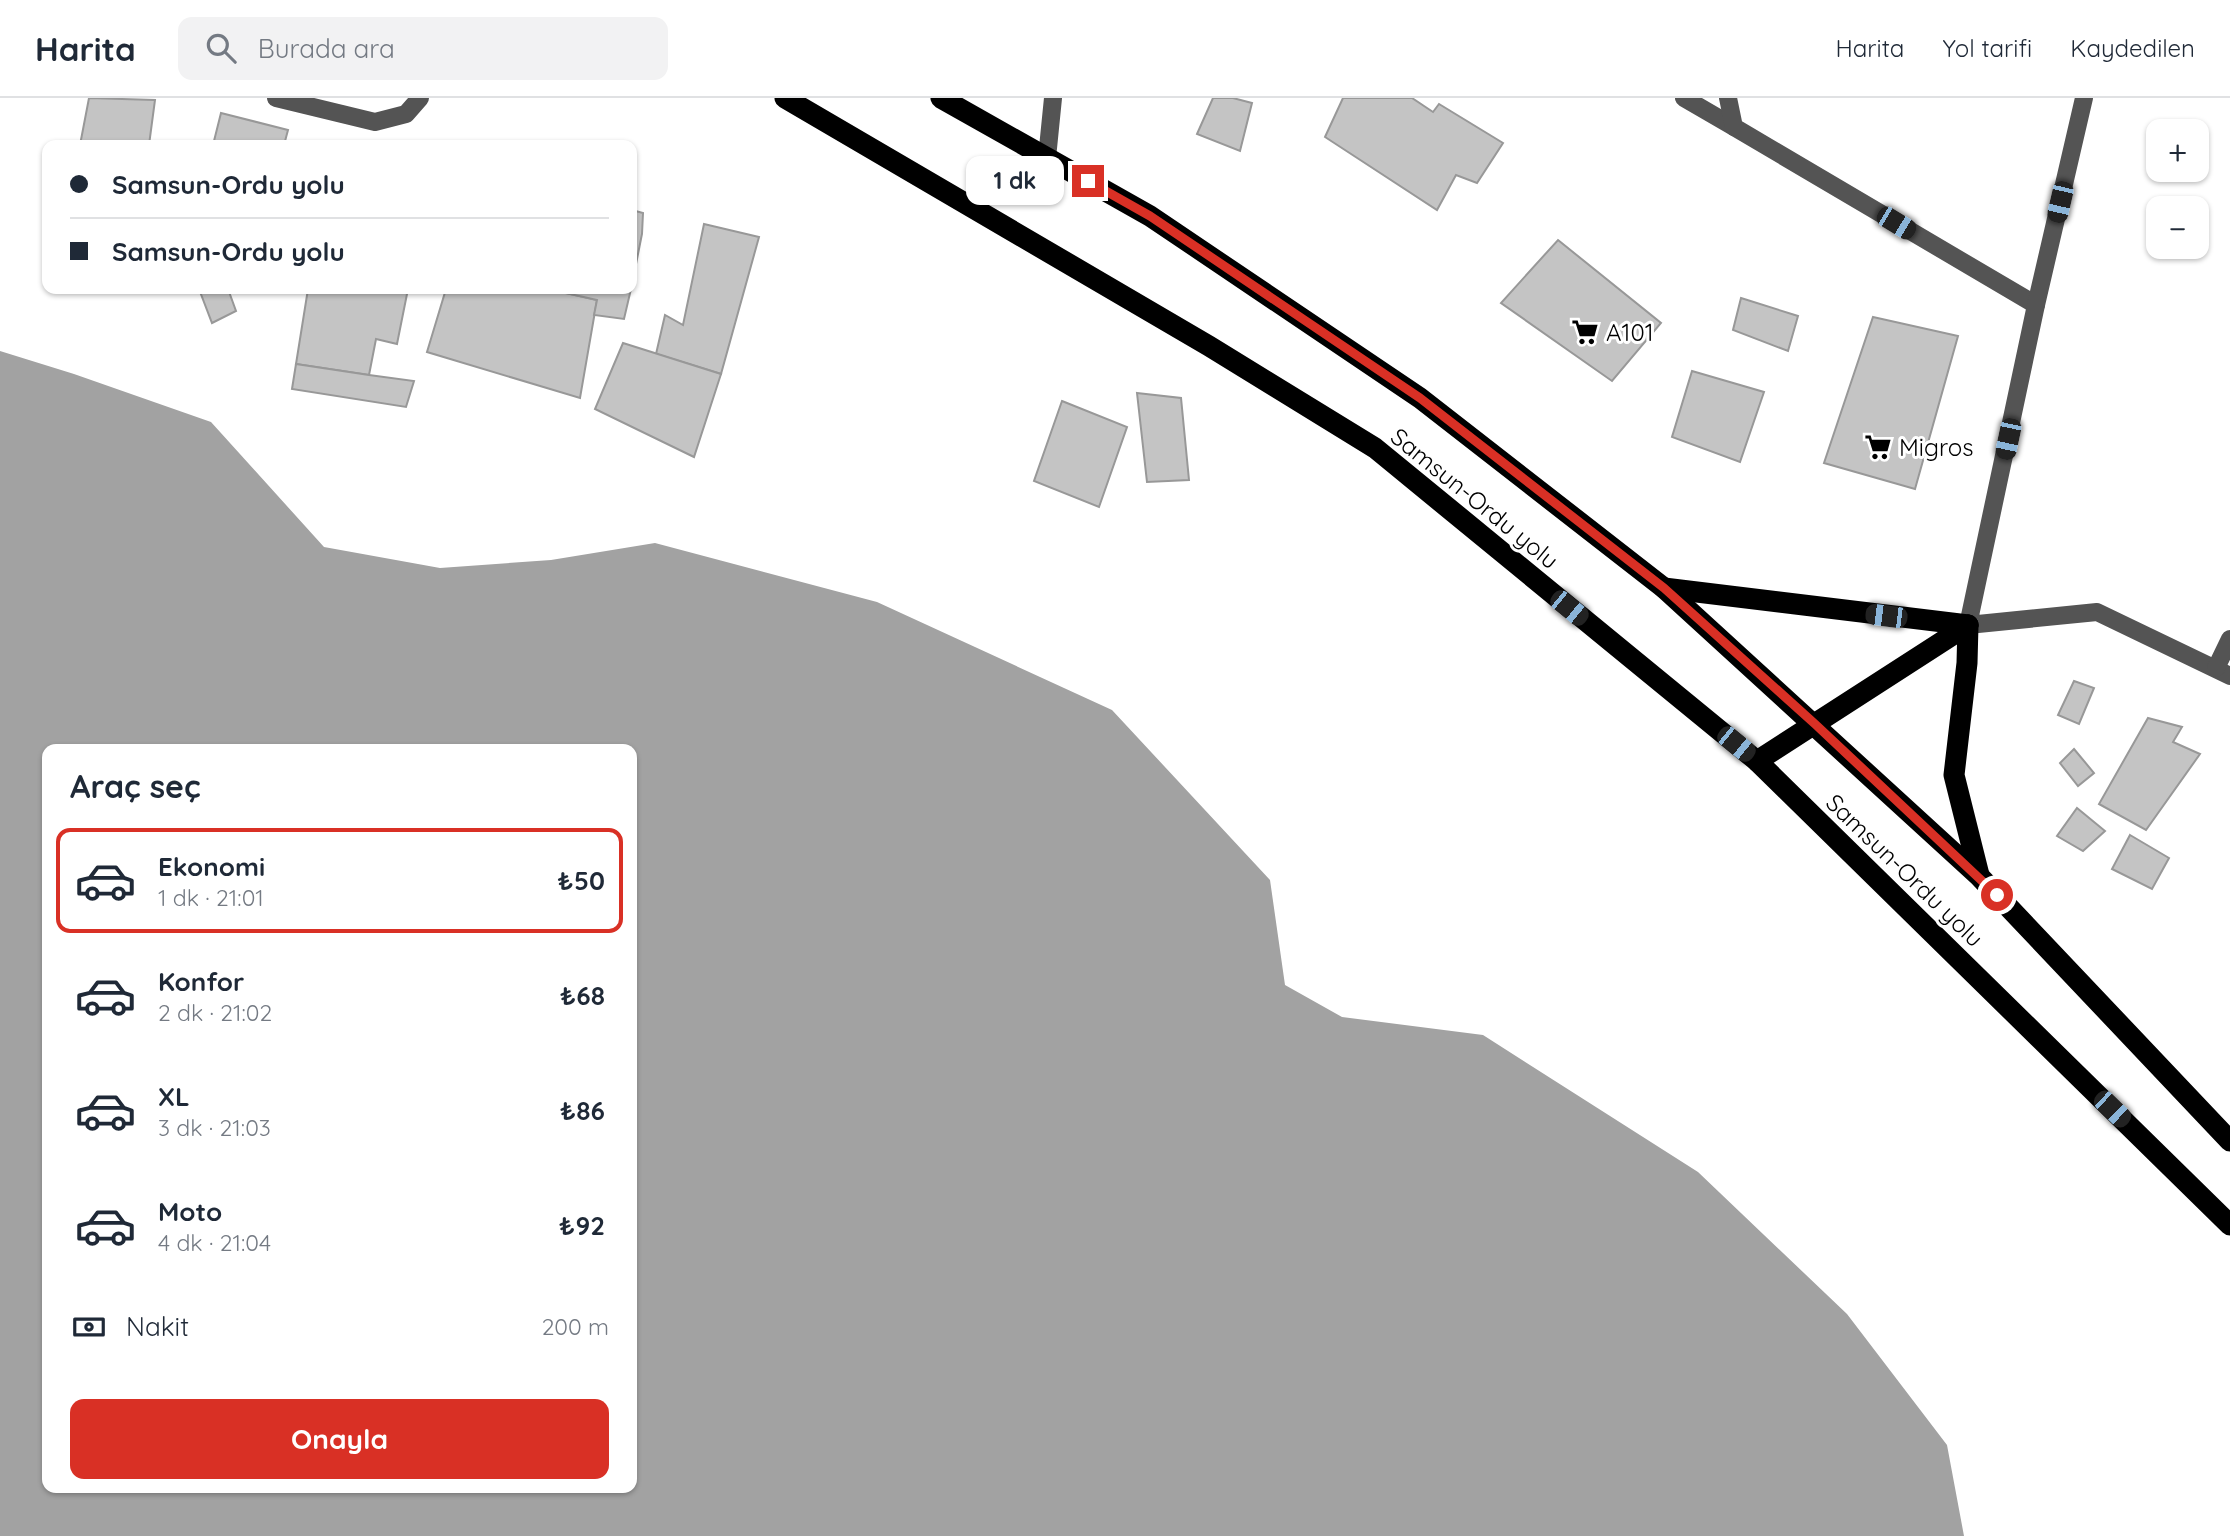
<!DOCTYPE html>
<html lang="tr">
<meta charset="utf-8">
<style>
body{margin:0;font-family:Quicksand,sans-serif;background:#f2f2f3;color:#1f2937;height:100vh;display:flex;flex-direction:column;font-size:26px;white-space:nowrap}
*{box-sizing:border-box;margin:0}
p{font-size:23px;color:#747a83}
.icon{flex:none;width:38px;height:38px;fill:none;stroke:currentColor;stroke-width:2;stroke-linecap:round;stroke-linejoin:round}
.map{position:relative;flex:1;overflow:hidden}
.panel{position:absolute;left:42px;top:646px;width:595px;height:749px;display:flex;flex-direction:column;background:#fff;border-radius:14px;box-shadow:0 2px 5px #0004}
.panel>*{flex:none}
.banner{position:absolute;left:42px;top:42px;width:595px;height:154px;border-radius:14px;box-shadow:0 2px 5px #0004;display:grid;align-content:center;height:154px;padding:0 28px;background:#fff}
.buttons{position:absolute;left:2146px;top:21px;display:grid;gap:14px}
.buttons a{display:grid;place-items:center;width:63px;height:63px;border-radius:14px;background:#fff;box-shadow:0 2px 5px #0004;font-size:35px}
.end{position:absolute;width:32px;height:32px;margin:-16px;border:9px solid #d93025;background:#fff;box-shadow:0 0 0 4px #fff}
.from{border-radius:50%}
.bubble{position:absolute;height:49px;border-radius:14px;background:#fff;box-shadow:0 2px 5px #0004;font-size:23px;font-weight:800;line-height:49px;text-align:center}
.car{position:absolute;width:21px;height:42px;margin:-21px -10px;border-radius:9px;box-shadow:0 0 5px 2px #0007;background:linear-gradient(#222 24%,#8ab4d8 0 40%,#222 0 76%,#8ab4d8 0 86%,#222 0)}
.banner b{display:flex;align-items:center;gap:24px;height:66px;font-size:26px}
.banner b+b{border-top:2px solid #e0e1e3}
.banner i{width:18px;height:18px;background:#1f2937}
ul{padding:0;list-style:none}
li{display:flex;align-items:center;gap:21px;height:105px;margin:0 14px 10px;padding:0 14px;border:4px solid transparent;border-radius:14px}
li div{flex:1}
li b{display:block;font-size:26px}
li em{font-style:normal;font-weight:800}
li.on{border-color:#d93025}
li>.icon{width:63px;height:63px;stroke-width:1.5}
h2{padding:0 28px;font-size:32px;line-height:84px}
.pay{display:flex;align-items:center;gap:18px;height:77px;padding:0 28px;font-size:26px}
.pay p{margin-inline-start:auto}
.primary-button{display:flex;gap:14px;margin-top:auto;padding:14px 28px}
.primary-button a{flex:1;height:80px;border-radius:14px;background:#d93025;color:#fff;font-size:28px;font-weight:800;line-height:80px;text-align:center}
header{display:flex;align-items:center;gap:42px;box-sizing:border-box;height:98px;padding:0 35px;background:#fff;border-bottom:2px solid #e0e1e3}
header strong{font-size:33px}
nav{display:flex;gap:38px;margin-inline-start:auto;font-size:24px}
.search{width:490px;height:63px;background:#f2f2f3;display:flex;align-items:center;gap:18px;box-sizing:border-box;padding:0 24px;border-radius:14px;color:#747a83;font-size:26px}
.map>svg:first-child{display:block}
</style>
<header>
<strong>Harita</strong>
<div class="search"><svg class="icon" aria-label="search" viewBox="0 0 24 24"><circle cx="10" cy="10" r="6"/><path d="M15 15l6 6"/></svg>Burada ara</div>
<nav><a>Harita</a><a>Yol tarifi</a><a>Kaydedilen</a></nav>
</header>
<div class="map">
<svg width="2230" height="1438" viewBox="0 0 2230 1438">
<rect width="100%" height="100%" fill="#fff"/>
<!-- water -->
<path fill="#a2a2a2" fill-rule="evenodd" d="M0,253L74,276L211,324L324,449L440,470L551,462L655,445L877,504L1112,612L1270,782L1285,887L1342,919L1483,937L1698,1074L1847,1216L1947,1347L1964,1438H0ZM47,651H632V1390H47Z"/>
<!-- building -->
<g fill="#c4c4c4" stroke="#989898" stroke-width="2">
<path d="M89,0L155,2L149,47H80Z"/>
<path d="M1213,0H1233L1252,5L1240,53L1197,36Z"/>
<path d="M1343,0H1412L1433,14L1439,6L1503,45L1477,85L1456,77L1437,112L1325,39Z"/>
<path d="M221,15L288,32L284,47H213Z"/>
<path d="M632,112L643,115L642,136L632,186Z"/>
<path d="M704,126L759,139L721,276L656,256L665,217L683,227Z"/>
<path d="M1558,142L1661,225L1612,283L1501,205Z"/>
<path d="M199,191H228L236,213L212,225Z"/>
<path d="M308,191H408L397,246L376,241L369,277L296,266Z"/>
<path d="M446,191H548L597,202L580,300L427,254Z"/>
<path d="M548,191H631L624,221L594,217L597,202Z"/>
<path d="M1741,200L1798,218L1788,253L1733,232Z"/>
<path d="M1873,219L1958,238L1915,391L1824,365Z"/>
<path d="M623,245L721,276L694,359L595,311Z"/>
<path d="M296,266L369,277L414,283L406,309L292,291Z"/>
<path d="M1692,273L1764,294L1740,364L1672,339Z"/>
<path d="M1137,295L1181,300L1189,382L1147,384Z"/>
<path d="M1062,303L1127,329L1099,409L1034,383Z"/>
<path d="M2074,583L2094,590L2079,626L2058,617Z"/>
<path d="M2148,620L2182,629L2173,644L2200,656L2146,732L2099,706Z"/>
<path d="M2074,651L2094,675L2078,688L2060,665Z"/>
<path d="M2077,710L2105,733L2083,753L2057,738Z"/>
<path d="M2130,737L2169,760L2152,791L2112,771Z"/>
</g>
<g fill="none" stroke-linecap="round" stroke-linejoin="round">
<!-- minor -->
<g stroke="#545454" stroke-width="18">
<path d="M276,0L375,24L406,16L420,0"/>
<path d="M1684,0L1734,29"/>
<path d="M1728,0L1734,29L2036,207"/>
<path d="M2084,0L2036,207L1968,527L2097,514L2230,578"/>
<path d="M1047,60L1053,0"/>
<path d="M2216,570L2230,541"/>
</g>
<!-- highway -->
<g stroke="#000" stroke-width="21">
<path d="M785,0L1209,248L1375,350L1757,663L2230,1127"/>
<path d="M941,0L1150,118L1420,300L1664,490L1979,778L2230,1043"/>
<path d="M1664,490L1968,527"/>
<path d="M1968,527L1967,565L1954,677L1979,777"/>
<path d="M1757,663L1968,527"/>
</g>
</g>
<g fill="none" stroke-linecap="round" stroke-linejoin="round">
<!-- route -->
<path stroke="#d93025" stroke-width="9" d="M1088,83L1150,118L1420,300L1664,490L1815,626L1997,797"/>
</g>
<!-- icons -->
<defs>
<g id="supermarket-bare" transform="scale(2.1)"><path d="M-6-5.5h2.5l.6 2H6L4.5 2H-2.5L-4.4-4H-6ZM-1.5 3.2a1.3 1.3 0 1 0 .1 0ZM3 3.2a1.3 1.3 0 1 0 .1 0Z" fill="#000" stroke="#fff" stroke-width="2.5" paint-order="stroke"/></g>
</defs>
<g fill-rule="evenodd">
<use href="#supermarket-bare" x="1585" y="234"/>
<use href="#supermarket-bare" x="1878" y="349"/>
</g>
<g text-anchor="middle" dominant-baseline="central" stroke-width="6" stroke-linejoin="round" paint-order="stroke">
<!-- poi labels -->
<g font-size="24" fill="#000" stroke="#fff" text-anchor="start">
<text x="1606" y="234">A101</text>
<text x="1899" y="349">Migros</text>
</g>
<!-- street labels -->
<g font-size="24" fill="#000" stroke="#fff">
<text transform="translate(1475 400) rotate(39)">Samsun-Ordu yolu</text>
<text transform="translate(1905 772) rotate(44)">Samsun-Ordu yolu</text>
</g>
</g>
</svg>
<div class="buttons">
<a>+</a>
<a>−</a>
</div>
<i class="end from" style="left:1997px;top:797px"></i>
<i class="end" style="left:1088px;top:83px"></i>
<div class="bubble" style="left:966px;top:58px;width:98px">1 dk</div>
<i class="car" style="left:2060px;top:104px;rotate:193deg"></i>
<i class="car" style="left:1896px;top:125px;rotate:121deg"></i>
<i class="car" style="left:2008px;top:341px;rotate:192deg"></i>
<i class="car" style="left:1569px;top:510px;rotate:129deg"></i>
<i class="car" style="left:1886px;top:518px;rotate:277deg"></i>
<i class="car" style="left:1736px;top:646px;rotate:129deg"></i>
<i class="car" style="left:2112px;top:1011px;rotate:134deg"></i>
<div class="banner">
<b><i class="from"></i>Samsun-Ordu yolu</b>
<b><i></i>Samsun-Ordu yolu</b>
</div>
<section class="panel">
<h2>Araç seç</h2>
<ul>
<li class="on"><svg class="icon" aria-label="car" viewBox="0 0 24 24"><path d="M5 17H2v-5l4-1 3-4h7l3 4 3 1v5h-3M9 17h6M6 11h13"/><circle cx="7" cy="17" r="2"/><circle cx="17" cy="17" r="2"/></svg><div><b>Ekonomi</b><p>1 dk · 21:01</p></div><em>₺50</em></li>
<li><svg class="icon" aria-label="car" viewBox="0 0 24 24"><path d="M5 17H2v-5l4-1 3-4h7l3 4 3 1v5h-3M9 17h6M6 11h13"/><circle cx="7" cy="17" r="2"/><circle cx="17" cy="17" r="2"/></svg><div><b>Konfor</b><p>2 dk · 21:02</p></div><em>₺68</em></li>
<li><svg class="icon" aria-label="car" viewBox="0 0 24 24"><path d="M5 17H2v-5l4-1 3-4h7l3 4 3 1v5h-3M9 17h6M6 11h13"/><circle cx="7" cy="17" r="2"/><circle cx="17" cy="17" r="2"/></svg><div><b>XL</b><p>3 dk · 21:03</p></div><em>₺86</em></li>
<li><svg class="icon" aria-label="car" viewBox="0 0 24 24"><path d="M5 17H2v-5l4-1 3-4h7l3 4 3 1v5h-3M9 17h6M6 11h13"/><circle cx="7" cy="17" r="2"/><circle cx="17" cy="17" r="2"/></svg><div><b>Moto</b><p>4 dk · 21:04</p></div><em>₺92</em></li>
</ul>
<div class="pay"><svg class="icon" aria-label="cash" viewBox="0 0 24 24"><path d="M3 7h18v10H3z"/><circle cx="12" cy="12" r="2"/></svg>Nakit<p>200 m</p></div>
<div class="primary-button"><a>Onayla</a></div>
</section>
</div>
